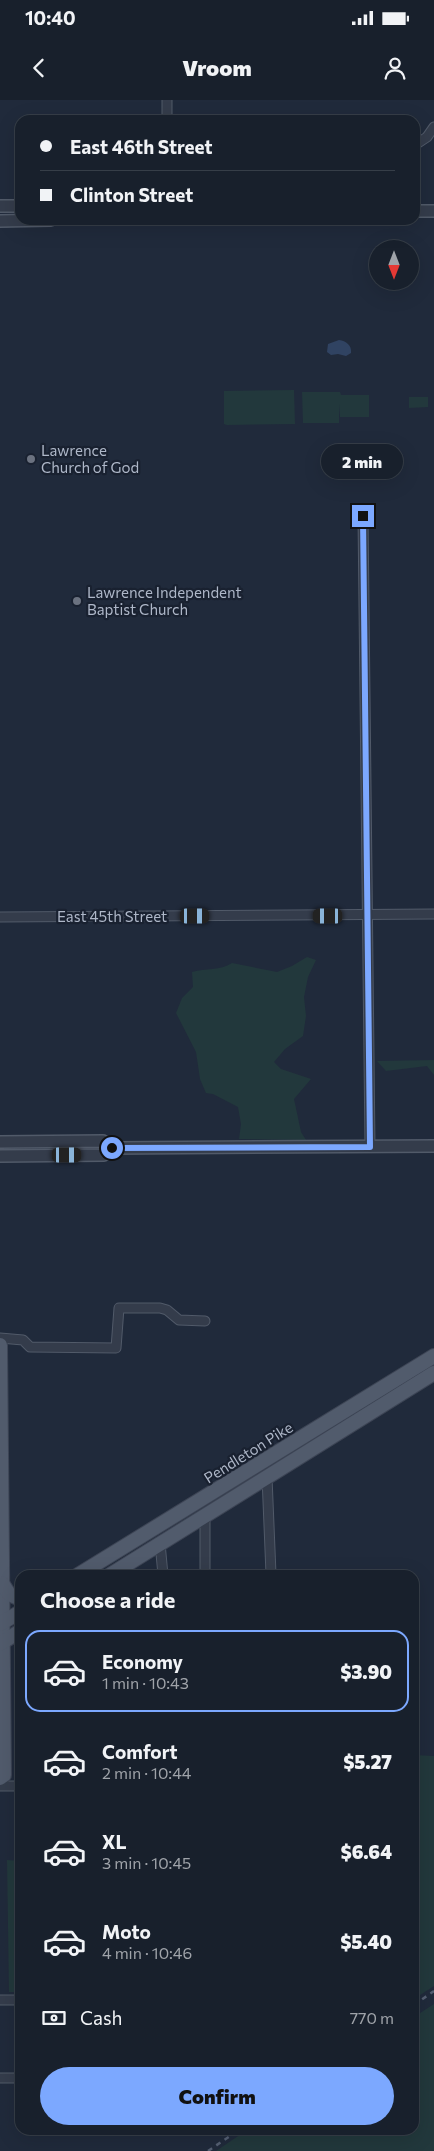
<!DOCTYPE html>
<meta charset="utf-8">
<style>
body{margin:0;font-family:Commissioner,sans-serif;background:#252d38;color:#f1f3f6;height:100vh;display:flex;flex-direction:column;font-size:19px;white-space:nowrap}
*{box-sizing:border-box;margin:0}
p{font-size:16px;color:#9fa3a9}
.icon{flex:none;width:28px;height:28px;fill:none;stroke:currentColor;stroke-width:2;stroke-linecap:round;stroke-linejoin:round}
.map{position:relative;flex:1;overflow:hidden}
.sheet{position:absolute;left:15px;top:1470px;width:404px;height:565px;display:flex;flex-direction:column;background:#18202c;border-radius:15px;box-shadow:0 5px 20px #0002,0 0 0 1px #363e48}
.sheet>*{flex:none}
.hud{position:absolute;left:15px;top:15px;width:405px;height:110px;border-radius:15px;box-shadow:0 5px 20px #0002,0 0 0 1px #363e48;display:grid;align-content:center;height:110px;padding:0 25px;background:#18202c}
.needle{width:32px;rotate:180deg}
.controls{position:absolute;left:369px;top:140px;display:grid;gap:10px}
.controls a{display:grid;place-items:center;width:50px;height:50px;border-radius:50%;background:#18202c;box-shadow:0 5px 20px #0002,0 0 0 1px #363e48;font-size:25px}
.end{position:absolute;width:22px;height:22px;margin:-11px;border:6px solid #7ca8ff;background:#111;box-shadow:0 0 0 2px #111}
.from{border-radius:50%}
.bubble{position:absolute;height:35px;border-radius:18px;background:#18202c;box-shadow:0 5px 20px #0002,0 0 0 1px #363e48;font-size:16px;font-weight:800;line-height:35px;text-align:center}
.car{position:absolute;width:15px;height:30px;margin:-15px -8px;border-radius:6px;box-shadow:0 0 4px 1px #0007;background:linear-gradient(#222 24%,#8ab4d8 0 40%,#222 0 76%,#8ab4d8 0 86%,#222 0)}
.hud b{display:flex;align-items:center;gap:18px;height:48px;font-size:19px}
.hud b+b{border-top:1px solid #363e48}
.hud i{width:12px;height:12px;background:#f1f3f6}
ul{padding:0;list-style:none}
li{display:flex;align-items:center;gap:15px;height:82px;margin:0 10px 8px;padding:0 15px;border:2px solid transparent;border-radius:15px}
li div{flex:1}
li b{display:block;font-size:19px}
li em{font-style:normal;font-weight:800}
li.active{border-color:#7ca8ff}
li>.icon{width:45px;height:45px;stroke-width:1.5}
h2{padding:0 25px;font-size:22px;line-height:60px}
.pay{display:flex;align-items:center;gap:12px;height:55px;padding:0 25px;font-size:19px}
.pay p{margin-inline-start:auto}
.action{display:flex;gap:10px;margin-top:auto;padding:10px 25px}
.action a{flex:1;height:58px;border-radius:30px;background:#7ca8ff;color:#111;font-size:20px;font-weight:800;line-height:58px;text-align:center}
.status{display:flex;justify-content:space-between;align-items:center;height:35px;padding:0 25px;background:#18202c;direction:ltr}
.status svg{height:14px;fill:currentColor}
header{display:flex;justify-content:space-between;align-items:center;height:65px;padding:0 25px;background:#18202c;font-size:22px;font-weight:800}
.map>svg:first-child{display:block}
</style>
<div class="status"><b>10:40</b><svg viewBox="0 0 49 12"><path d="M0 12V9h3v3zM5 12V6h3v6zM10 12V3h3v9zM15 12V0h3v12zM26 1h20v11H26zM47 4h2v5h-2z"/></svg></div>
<header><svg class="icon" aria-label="back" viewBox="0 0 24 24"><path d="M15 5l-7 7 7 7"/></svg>Vroom<svg class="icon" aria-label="person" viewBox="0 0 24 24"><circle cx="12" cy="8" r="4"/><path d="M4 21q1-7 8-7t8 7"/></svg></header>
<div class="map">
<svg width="434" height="2051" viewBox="0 0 434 2051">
<rect width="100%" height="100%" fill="#202a3b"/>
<!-- green -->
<g fill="#22383c">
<path d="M294,290L295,324L227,325L224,324V291Z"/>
<path d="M302,292H340L341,295H369V317H340L339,304V323H303Z"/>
<path d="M409,297H428V307L409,308Z"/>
<path d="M307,857L316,860L308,877L304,897L306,916L303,936L285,949L274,962L281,969L311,979L294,999L301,1032L306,1040L239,1039L241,1024L238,1007L213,994L206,993L200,979L196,952L176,913L182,898L193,887L192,872C206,868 220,871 232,863L277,872L292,866Z"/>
<path d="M434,960V975L427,966L386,971L377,961Z"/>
<path d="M414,1655L434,1656V1886L414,1899Z"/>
<path d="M7,1760L20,1761V1892H9Z"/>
<path d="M434,1904V2051H216L247,2030H414V1917Z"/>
</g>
<!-- water -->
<path fill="#304362" d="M339,240C346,241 352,245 351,253L346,256L338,254L331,255L327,252L328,244Z"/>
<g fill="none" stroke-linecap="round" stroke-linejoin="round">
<!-- minor casing -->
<g stroke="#515a69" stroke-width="11">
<g id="minor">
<path d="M167,0V20"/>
<path d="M415,45L427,37L434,27"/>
<path d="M363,416L370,1047"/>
<path d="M0,817L434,814"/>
<path d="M0,1238L23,1240L30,1247L116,1248L119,1208H160L167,1210L179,1220L205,1221"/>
<path d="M267,1377L271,1474L282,1475"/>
<path d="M205,1415V1475"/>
<path d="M160,1443L163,1475"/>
<path d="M0,1686H20"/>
<path d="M0,1900H20"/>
<path d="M0,1978H20"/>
</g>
</g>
<!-- tertiary casing -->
<g stroke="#515a69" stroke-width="14">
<g id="tertiary">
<path d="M0,106H20"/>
<path d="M415,111H434"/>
<path d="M0,121L51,120"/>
<path d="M0,1042L103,1041L113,1048"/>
<path d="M0,1056L104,1055L113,1048L434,1046"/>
</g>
</g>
<!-- primary casing -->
<g stroke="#3d4555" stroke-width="16">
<g id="primary">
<path d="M0,1245L4,1675L0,1678"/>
<path d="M78,1475L434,1256"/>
<path d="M110,1475L434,1273"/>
<path d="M2,1483L9,1494L20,1499"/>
<path d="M0,1524L20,1512"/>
<path d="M0,1544L20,1531"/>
</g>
</g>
<!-- minor -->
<use href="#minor" stroke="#343c4b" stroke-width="9"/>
<!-- tertiary -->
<use href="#tertiary" stroke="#343c4b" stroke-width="11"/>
<!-- primary -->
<use href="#primary" stroke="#515b6c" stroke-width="14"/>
<!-- rail -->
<g stroke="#556073" stroke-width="2.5" stroke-dasharray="5 5" stroke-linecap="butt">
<path d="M414,1905L434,1891"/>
<path d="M208,2051L239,2030"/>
</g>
</g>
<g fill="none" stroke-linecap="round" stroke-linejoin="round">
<!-- route -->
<path stroke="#7ca8ff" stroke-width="6" d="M112,1048L370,1047L363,416"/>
</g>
<!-- markers -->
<g fill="#6b7280" stroke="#192130" stroke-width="2">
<circle cx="31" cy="359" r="5"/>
<circle cx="77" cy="501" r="5"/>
</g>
<g text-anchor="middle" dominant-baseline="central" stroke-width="4.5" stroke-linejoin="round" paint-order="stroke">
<!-- poi labels -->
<g font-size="15" fill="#aeb7c8" stroke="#192130" text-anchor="start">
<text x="41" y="350">Lawrence<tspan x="41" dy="17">Church of God</tspan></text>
<text x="87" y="492">Lawrence Independent<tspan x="87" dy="17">Baptist Church</tspan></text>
</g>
<!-- street labels -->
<g font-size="15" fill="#aeb7c8" stroke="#192130">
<text x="112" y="816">East 45th Street</text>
<text transform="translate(248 1352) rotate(-32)">Pendleton Pike</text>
</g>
</g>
</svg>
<div class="controls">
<a><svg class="needle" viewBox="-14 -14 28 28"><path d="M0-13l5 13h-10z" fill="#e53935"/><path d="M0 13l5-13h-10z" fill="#9fa3a9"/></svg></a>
</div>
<i class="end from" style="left:112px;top:1048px"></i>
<i class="end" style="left:363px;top:416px"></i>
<div class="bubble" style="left:321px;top:344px;width:82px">2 min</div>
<i class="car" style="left:195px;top:816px;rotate:90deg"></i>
<i class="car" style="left:328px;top:816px;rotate:270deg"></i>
<i class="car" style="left:67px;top:1055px;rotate:90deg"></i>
<div class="hud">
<b><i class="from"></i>East 46th Street</b>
<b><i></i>Clinton Street</b>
</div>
<section class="sheet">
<h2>Choose a ride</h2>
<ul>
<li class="active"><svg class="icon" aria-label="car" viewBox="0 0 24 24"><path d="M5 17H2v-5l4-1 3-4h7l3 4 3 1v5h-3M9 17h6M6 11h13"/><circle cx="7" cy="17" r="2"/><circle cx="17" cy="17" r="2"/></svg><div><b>Economy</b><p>1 min · 10:43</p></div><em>$3.90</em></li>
<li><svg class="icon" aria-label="car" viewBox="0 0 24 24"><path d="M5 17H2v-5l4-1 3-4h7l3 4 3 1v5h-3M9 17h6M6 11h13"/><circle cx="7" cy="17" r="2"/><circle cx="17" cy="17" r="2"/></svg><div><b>Comfort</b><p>2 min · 10:44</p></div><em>$5.27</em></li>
<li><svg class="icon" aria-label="car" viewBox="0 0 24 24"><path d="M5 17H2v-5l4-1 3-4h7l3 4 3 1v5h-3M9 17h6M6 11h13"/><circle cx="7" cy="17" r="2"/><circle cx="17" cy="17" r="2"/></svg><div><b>XL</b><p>3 min · 10:45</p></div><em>$6.64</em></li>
<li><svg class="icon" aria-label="car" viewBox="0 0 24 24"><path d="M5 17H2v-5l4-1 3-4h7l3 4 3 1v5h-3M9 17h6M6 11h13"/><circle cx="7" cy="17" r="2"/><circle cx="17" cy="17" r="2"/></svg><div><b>Moto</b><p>4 min · 10:46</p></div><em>$5.40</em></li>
</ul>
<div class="pay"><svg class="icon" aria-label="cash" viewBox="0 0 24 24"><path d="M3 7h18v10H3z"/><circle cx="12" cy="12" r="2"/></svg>Cash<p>770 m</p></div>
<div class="action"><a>Confirm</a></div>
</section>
</div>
